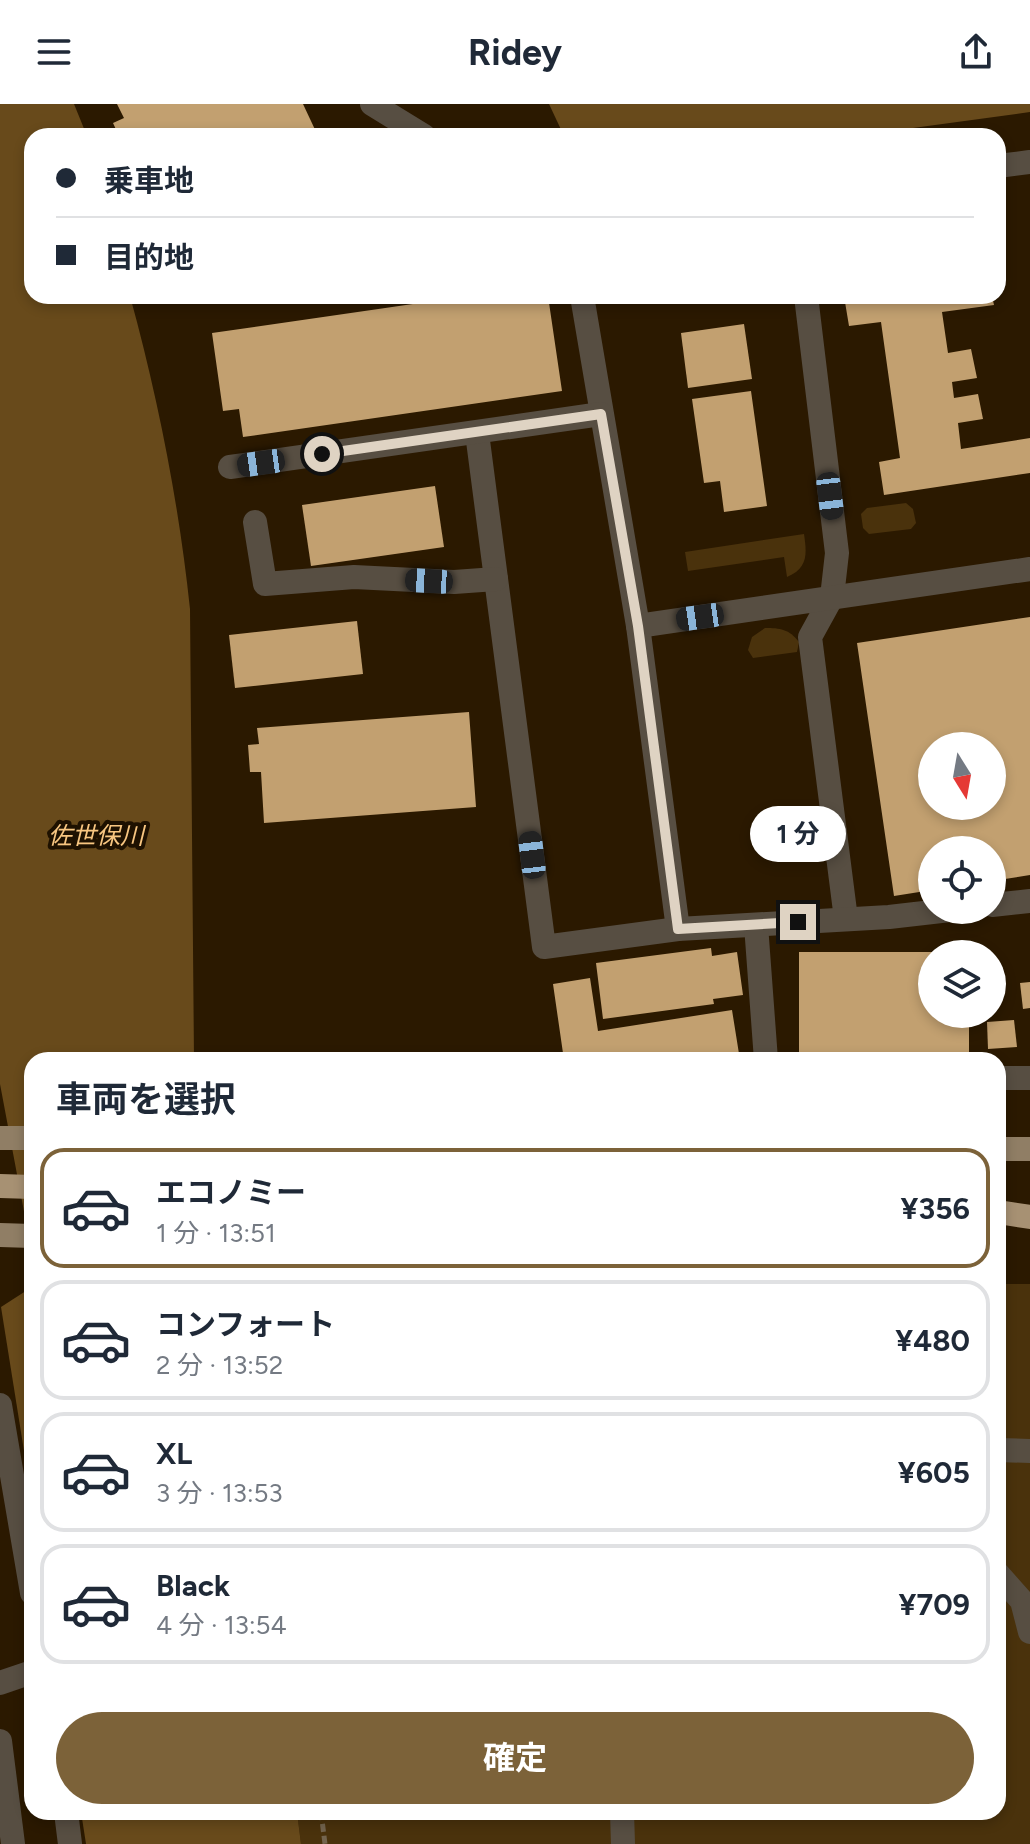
<!DOCTYPE html>
<html lang="ja">
<meta charset="utf-8">
<style>
body{margin:0;font-family:Figtree,"Noto Sans JP",sans-serif;background:#f2f2f3;color:#1f2937;height:100vh;display:flex;flex-direction:column;font-size:30px;white-space:nowrap}
*{box-sizing:border-box;margin:0}
p{font-size:26px;color:#747a83}
.icon{flex:none;width:44px;height:44px;fill:none;stroke:currentColor;stroke-width:2;stroke-linecap:round;stroke-linejoin:round}
.map{position:relative;flex:1;overflow:hidden}
.details{position:absolute;left:24px;top:948px;width:982px;height:768px;display:flex;flex-direction:column;background:#fff;border-radius:24px;box-shadow:0 4px 12px #0003}
.details>*{flex:none}
.banner{position:absolute;left:24px;top:24px;width:982px;height:176px;border-radius:24px;box-shadow:0 4px 12px #0003;display:grid;align-content:center;height:176px;padding:0 32px;background:#fff}
.needle{width:52px;rotate:169deg}
.buttons{position:absolute;left:918px;top:628px;display:grid;gap:16px}
.buttons a{display:grid;place-items:center;width:88px;height:88px;border-radius:50%;background:#fff;box-shadow:0 4px 12px #0003;font-size:40px}
.end{position:absolute;width:36px;height:36px;margin:-18px;border:10px solid #dfd3c3;background:#111;box-shadow:0 0 0 4px #111}
.from{border-radius:50%}
.bubble{position:absolute;height:56px;border-radius:28px;background:#fff;box-shadow:0 4px 12px #0003;font-size:26px;font-weight:700;line-height:56px;text-align:center}
.car{position:absolute;width:24px;height:48px;margin:-24px -12px;border-radius:10px;box-shadow:0 0 6px 2px #0007;background:linear-gradient(#222 24%,#8ab4d8 0 40%,#222 0 76%,#8ab4d8 0 86%,#222 0)}
.banner b{display:flex;align-items:center;gap:28px;height:76px;font-size:30px}
.banner b+b{border-top:2px solid #e0e1e3}
.banner i{width:20px;height:20px;background:#1f2937}
ul{padding:0;list-style:none}
li{display:flex;align-items:center;gap:24px;height:120px;margin:0 16px 12px;padding:0 16px;border:4px solid #e0e1e3;border-radius:24px}
li div{flex:1}
li b{display:block;font-size:30px}
li em{font-style:normal;font-weight:700}
li.selected{border-color:#7c6239}
li>.icon{width:72px;height:72px;stroke-width:1.5}
h2{padding:0 32px;font-size:36px;line-height:96px}
.cta{display:flex;gap:16px;margin-top:auto;padding:16px 32px}
.cta a{flex:1;height:92px;border-radius:48px;background:#7c6239;color:#fff;font-size:32px;font-weight:700;line-height:92px;text-align:center}
header{display:flex;justify-content:space-between;align-items:center;height:104px;padding:0 32px;background:#fff;font-size:36px;font-weight:700}
.map>svg:first-child{display:block}
</style>
<header><svg class="icon" aria-label="menu" viewBox="0 0 24 24"><path d="M4 6h16M4 12h16M4 18h16"/></svg>Ridey<svg class="icon" aria-label="share" viewBox="0 0 24 24"><path d="M12 15V3M7 8l5-5 5 5M5 13v7h14v-7"/></svg></header>
<div class="map">
<svg width="1030" height="1740" viewBox="0 0 1030 1740">
<rect width="100%" height="100%" fill="#2b1900"/>
<!-- green -->
<g fill="#4a320c">
<path d="M906,399L913,405L916,419L911,425L869,430L863,424L861,410L867,404Z"/>
<path d="M804,430C807,450 808,464 787,473L784,453L688,467L685,448Z"/>
<path d="M765,524C780,524 789,525 799,538L797,548L753,554L748,546L752,533Z"/>
<path d="M998,1180H1030V1740H301L297,1708H998Z"/>
</g>
<!-- water -->
<g fill="#684a1b">
<path d="M0,0H74L87,32H32V192H130C158,294 179,400 190,505L194,956H32V1150L0,980Z"/>
<path d="M549,0H1030V8L854,32H564Z"/>
<path d="M32,1183V1397L1,1203Z"/>
<path d="M81,1708H297L301,1740H86Z"/>
</g>
<!-- building -->
<g fill="#c2a070" fill-rule="evenodd">
<path d="M117,0H303L318,32H119L113,19L124,14Z"/>
<path d="M468,192H548L562,287L243,333L239,305L223,307L212,229Z"/>
<path d="M844,192H992L994,201L942,208L948,249L971,245L977,274L952,278L954,294L978,290L983,315L958,319L961,345L1030,334V369L884,391L879,358L900,354L881,218L849,222Z"/>
<path d="M744,220L752,275L688,284L681,229Z"/>
<path d="M751,287L767,402L724,408L720,377L704,379L692,295Z"/>
<path d="M435,382L444,443L311,462L302,401Z"/>
<path d="M1030,513V771L992,777V746H932V786L894,792L857,539ZM932,642H992V702H932Z"/>
<path d="M357,517L363,570L235,584L229,531Z"/>
<path d="M469,608L476,703L264,719L261,668H250L248,641L259,640L257,624Z"/>
<path d="M711,844L712,852L737,848L743,891L713,895L714,900L603,915L596,859Z"/>
<path d="M799,848H932V910H969V948H799Z"/>
<path d="M590,874L598,927L732,906L740,956H564L553,880Z"/>
<path d="M1030,878V904L1023,905L1020,879Z"/>
<path d="M1014,916L1017,943L988,945L987,918Z"/>
</g>
<g fill="none" stroke-linecap="round" stroke-linejoin="round">
<!-- path -->
<path stroke="#73644e" stroke-width="5" stroke-dasharray="8 4" stroke-linecap="butt" d="M321,1708L325,1740"/>
<!-- minor -->
<g stroke="#574e42" stroke-width="24">
<path d="M372,0L424,32"/>
<path d="M998,62L1030,58"/>
<path d="M582,192L638,522L678,825"/>
<path d="M806,192L837,449L832,493L810,533L846,815"/>
<path d="M477,329L544,843L678,825L889,813L950,806"/>
<path d="M230,363L601,310"/>
<path d="M255,418L265,480L354,473L454,478L496,475"/>
<path d="M638,522L1030,465"/>
<path d="M992,801L1030,797"/>
<path d="M756,821L766,956"/>
<path d="M998,974H1030"/>
<path d="M0,1301L32,1489"/>
<path d="M998,1346L1030,1347"/>
<path d="M998,1470L1022,1497L1030,1528"/>
<path d="M0,1579L32,1568"/>
<path d="M0,1637L13,1740"/>
<path d="M66,1708L70,1740"/>
<path d="M622,1708L623,1740"/>
</g>
<!-- major -->
<g stroke="#907e65" stroke-width="24">
<path d="M0,1034H32"/>
<path d="M998,1045H1030"/>
<path d="M0,1131L32,1132"/>
</g>
<!-- highway -->
<g stroke="#a79173" stroke-width="24">
<path d="M0,1082L32,1083"/>
<path d="M998,1108L1030,1113"/>
</g>
</g>
<g fill="none" stroke-linecap="round" stroke-linejoin="round">
<!-- route -->
<path stroke="#dfd3c3" stroke-width="10" d="M322,350L601,310L638,522L678,825L798,818"/>
</g>
<g text-anchor="middle" dominant-baseline="central" stroke-width="8" stroke-linejoin="round" paint-order="stroke">
<!-- water labels -->
<g font-size="24" font-style="italic" fill="#f8c680" stroke="#1e1100">
<text x="96" y="731">佐世保川</text>
</g>
</g>
</svg>
<div class="buttons">
<a><svg class="needle" viewBox="-14 -14 28 28"><path d="M0-13l5 13h-10z" fill="#e53935"/><path d="M0 13l5-13h-10z" fill="#747a83"/></svg></a>
<a><svg class="icon" aria-label="locate" viewBox="0 0 24 24"><circle cx="12" cy="12" r="6"/><path d="M12 2v4M12 18v4M2 12h4M18 12h4"/></svg></a>
<a><svg class="icon" aria-label="layers" viewBox="0 0 24 24"><path d="M12 4l9 5-9 5-9-5zM3 14l9 5 9-5"/></svg></a>
</div>
<i class="end from" style="left:322px;top:350px"></i>
<i class="end" style="left:798px;top:818px"></i>
<div class="bubble" style="left:750px;top:702px;width:96px">1 分</div>
<i class="car" style="left:261px;top:359px;rotate:262deg"></i>
<i class="car" style="left:830px;top:392px;rotate:173deg"></i>
<i class="car" style="left:429px;top:477px;rotate:273deg"></i>
<i class="car" style="left:700px;top:513px;rotate:262deg"></i>
<i class="car" style="left:532px;top:751px;rotate:353deg"></i>
<div class="banner">
<b><i class="from"></i>乗車地</b>
<b><i></i>目的地</b>
</div>
<section class="details">
<h2>車両を選択</h2>
<ul>
<li class="selected"><svg class="icon" aria-label="car" viewBox="0 0 24 24"><path d="M5 17H2v-5l4-1 3-4h7l3 4 3 1v5h-3M9 17h6M6 11h13"/><circle cx="7" cy="17" r="2"/><circle cx="17" cy="17" r="2"/></svg><div><b>エコノミー</b><p>1 分 · 13:51</p></div><em>¥356</em></li>
<li><svg class="icon" aria-label="car" viewBox="0 0 24 24"><path d="M5 17H2v-5l4-1 3-4h7l3 4 3 1v5h-3M9 17h6M6 11h13"/><circle cx="7" cy="17" r="2"/><circle cx="17" cy="17" r="2"/></svg><div><b>コンフォート</b><p>2 分 · 13:52</p></div><em>¥480</em></li>
<li><svg class="icon" aria-label="car" viewBox="0 0 24 24"><path d="M5 17H2v-5l4-1 3-4h7l3 4 3 1v5h-3M9 17h6M6 11h13"/><circle cx="7" cy="17" r="2"/><circle cx="17" cy="17" r="2"/></svg><div><b>XL</b><p>3 分 · 13:53</p></div><em>¥605</em></li>
<li><svg class="icon" aria-label="car" viewBox="0 0 24 24"><path d="M5 17H2v-5l4-1 3-4h7l3 4 3 1v5h-3M9 17h6M6 11h13"/><circle cx="7" cy="17" r="2"/><circle cx="17" cy="17" r="2"/></svg><div><b>Black</b><p>4 分 · 13:54</p></div><em>¥709</em></li>
</ul>
<div class="cta"><a>確定</a></div>
</section>
</div>
